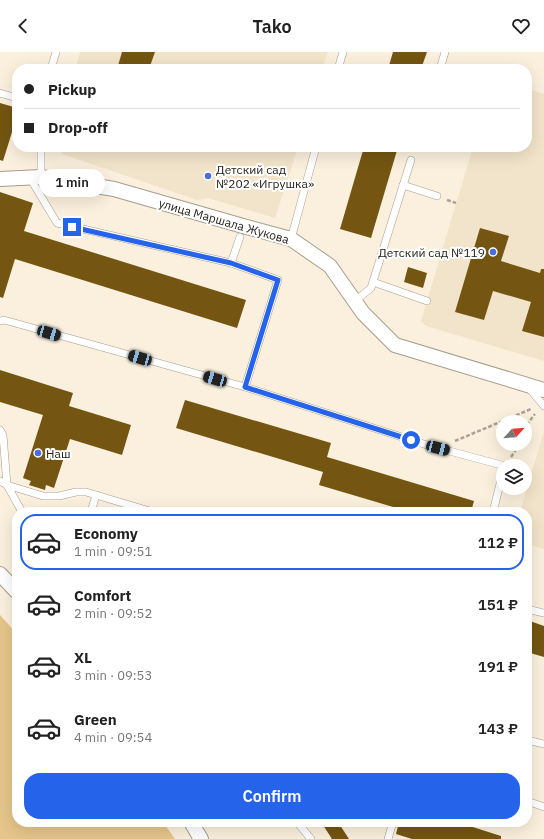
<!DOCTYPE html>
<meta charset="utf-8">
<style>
body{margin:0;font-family:"IBM Plex Sans",sans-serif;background:#f2f2f2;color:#222;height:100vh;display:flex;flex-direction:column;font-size:15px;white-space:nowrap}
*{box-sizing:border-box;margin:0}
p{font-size:13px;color:#767676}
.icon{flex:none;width:22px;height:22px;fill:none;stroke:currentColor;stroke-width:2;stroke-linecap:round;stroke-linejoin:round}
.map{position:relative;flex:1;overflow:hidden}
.sheet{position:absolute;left:12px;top:455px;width:520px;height:320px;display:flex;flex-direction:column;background:#fff;border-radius:16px;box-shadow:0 4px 16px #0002}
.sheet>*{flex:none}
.hud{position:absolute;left:12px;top:12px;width:520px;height:88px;border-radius:16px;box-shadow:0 4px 16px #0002;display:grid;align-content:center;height:88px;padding:0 12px;background:#fff}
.needle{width:26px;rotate:64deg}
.fabs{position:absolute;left:496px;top:363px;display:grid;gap:8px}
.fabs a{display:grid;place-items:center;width:36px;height:36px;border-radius:50%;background:#fff;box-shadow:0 4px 16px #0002;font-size:20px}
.end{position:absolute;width:18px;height:18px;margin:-9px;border:5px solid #2563eb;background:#fff;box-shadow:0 0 0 2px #fff}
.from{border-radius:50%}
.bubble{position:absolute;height:28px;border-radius:14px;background:#fff;box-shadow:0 4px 16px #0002;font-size:13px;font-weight:600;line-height:28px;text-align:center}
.car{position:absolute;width:12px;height:24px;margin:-12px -6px;border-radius:5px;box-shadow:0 0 3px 1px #0007;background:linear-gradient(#222 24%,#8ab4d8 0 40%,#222 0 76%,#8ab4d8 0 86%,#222 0)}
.hud b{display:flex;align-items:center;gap:14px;height:38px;font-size:15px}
.hud b+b{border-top:1px solid #e0e0e0}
.hud i{width:10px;height:10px;background:#222}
ul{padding:7px 0 0;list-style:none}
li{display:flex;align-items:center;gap:12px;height:56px;margin:0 8px 6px;padding:0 4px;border:2px solid transparent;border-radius:16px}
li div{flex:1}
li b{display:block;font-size:15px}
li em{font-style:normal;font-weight:600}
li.on{border-color:#2563eb}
li>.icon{width:36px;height:36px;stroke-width:1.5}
.action{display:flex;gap:8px;margin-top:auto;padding:8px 12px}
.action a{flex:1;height:46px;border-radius:16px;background:#2563eb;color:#fff;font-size:16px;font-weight:600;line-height:46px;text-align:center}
header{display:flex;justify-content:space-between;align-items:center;height:52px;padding:0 12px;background:#fff;font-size:18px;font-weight:600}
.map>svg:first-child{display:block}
</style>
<header><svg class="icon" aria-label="back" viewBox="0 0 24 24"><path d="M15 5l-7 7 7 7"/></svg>Tako<svg class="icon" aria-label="heart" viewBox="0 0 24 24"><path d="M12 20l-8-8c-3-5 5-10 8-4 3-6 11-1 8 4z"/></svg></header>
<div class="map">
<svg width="544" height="787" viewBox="0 0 544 787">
<rect width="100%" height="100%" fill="#fbf0dd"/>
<!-- built -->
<g fill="#f2e4ca">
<path d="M80,0H328L322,17H76Z"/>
<path d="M527,37L544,42V309L426,274L421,269L473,95H527Z"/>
<path d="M63,95H298L275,166L208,146L197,148L62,102Z"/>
<path d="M544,379V497L527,492V460H520Z"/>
</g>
<!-- green -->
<path fill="#e5c58b" d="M0,563L17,582V770H163L175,787H0Z"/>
<!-- building -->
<g fill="#745612">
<path d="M122,0H155L149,17H117Z"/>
<path d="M393,0H427L421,17H388Z"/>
<path d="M0,51L17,56V64L3,109L0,108Z"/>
<path d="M364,95H398L371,186L340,177Z"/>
<path d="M0,140L33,151L24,179L246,248L237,276L15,207L3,246L0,245Z"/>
<path d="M480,176L509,184L501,209L540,221L541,217H544V285L522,279L531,250L493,239L484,268L455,260Z"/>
<path d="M408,215L427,221L423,236L404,230Z"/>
<path d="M0,318L73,341L69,354L131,373L122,403L70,387L54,436L46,433L45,438L29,433L31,429L23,426L43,363L0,350Z"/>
<path d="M185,348L331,391L327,405L474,449L471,460H410L319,433L323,420L176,376Z"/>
<path d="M527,568L544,574V605L527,600Z"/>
<path d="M321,770H338L349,787H332Z"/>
<path d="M399,770H457L501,784V787H412L396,782Z"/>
</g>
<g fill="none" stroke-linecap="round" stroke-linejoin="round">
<!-- lane casing -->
<g stroke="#a79d8c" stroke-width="8">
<g id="lane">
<path d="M51,17L56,0"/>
<path d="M338,17L343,0"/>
<path d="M440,17L445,0"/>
<path d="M0,41L17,46"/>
<path d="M41,95V125"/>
<path d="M30,126L57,171L231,211L278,228L245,335"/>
<path d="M403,133L437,144"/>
<path d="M291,187L316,95"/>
<path d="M231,211L240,185"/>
<path d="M373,230L427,249"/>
<path d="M355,249L371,236L411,108"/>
<path d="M0,269L4,268L245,335L427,393L505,414"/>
<path d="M528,335L544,354"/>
<path d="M0,378L3,383L7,433L43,444H59L76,440H86L153,460"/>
<path d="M0,429L7,433L22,460"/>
<path d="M91,460L96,443"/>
<path d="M493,460L503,420"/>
<path d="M527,557L544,561"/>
<path d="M527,688L544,692"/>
<path d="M527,749L544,755"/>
<path d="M297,770L311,787"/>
<path d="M388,787L393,770"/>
</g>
</g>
<!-- street casing -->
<g stroke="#a79d8c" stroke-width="16">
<g id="street">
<path d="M0,127L41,125L114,137L243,174L291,187L330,214L363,261L395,293L544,338"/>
<path d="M0,522L17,540"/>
<path d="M191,770L201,787"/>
</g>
</g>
<!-- path -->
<g stroke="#aaa294" stroke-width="2.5" stroke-dasharray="4 2" stroke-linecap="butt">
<path d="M447,148L456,151"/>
<path d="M525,379L528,371L535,362"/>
<path d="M455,389L531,357"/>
<path d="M511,405L520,392"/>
</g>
<!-- lane -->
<use href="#lane" stroke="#fff" stroke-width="7"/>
<!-- street -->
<use href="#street" stroke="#fff" stroke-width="14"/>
</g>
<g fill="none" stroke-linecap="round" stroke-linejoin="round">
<!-- route -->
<path stroke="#2563eb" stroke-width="5" d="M72,175L231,211L278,228L245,335L411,388"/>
</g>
<!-- markers -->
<g fill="#496de0" stroke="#fff" stroke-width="1.5">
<circle cx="208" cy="124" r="4"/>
<circle cx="493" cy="200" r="4"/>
<circle cx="38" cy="401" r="4"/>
</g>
<g text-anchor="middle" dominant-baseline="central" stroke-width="4" stroke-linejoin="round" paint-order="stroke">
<!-- poi labels -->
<g font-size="12" fill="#26221b" stroke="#fff" text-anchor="start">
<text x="216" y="117">Детский сад<tspan x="216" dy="14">№202 «Игрушка»</tspan></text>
<text x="485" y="200" text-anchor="end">Детский сад №119</text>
<text x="46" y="401">Наш</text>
</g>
<!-- street labels -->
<g font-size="12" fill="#26221b" stroke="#fff">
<text transform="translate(224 169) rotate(16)">улица Маршала Жукова</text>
</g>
</g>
</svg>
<div class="fabs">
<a><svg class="needle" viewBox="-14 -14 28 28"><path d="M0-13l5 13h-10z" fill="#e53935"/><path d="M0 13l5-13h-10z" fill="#767676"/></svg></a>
<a><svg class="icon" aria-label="layers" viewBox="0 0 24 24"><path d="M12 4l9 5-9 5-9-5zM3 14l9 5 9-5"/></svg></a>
</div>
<i class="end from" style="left:411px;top:388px"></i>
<i class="end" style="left:72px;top:175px"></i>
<div class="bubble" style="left:39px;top:117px;width:66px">1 min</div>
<i class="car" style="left:49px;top:281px;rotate:106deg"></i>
<i class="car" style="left:140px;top:306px;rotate:286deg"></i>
<i class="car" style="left:215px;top:327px;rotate:286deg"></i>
<i class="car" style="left:438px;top:396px;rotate:105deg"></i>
<div class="hud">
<b><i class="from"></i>Pickup</b>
<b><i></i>Drop-off</b>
</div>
<section class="sheet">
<ul>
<li class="on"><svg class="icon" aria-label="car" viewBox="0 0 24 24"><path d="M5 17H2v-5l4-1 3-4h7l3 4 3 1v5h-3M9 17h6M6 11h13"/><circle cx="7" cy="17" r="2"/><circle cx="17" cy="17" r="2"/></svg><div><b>Economy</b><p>1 min · 09:51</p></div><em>112 ₽</em></li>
<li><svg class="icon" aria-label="car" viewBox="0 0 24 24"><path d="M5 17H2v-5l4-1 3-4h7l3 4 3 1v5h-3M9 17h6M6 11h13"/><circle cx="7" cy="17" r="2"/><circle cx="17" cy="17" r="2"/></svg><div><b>Comfort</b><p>2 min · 09:52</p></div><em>151 ₽</em></li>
<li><svg class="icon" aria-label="car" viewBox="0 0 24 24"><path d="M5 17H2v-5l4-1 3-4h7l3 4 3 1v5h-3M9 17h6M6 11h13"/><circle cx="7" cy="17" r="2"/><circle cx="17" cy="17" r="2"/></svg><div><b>XL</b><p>3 min · 09:53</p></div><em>191 ₽</em></li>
<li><svg class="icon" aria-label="car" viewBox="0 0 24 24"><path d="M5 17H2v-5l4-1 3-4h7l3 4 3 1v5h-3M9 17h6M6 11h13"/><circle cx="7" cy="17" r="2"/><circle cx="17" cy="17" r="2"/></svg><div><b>Green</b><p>4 min · 09:54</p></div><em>143 ₽</em></li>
</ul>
<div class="action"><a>Confirm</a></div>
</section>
</div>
